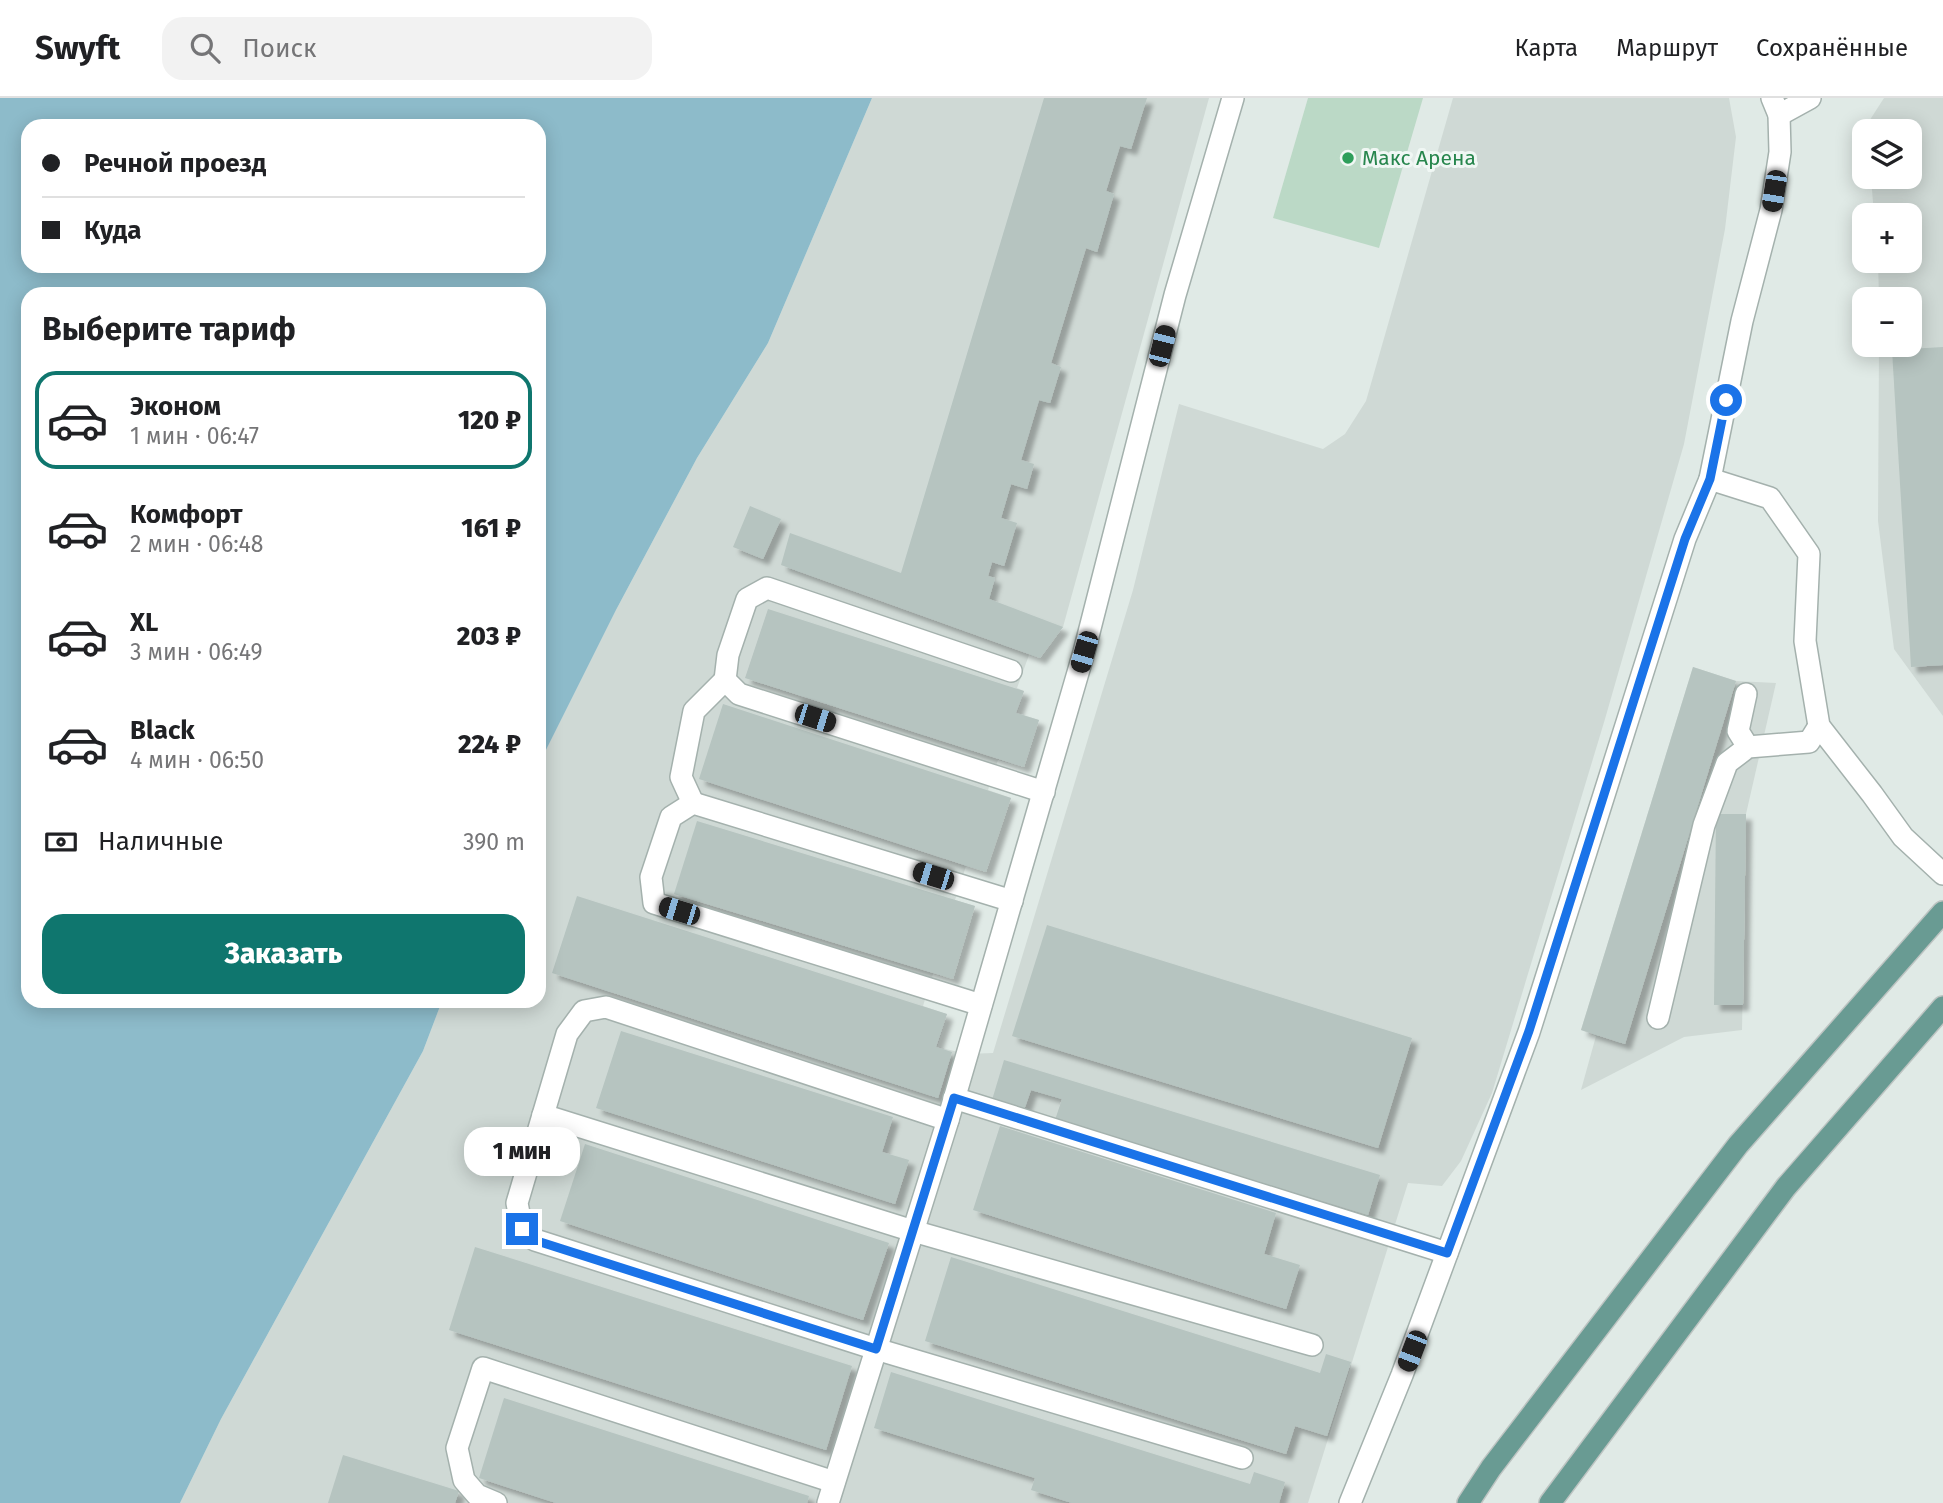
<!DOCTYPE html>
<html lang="ru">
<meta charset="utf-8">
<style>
body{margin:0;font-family:"Fira Sans",sans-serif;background:#f2f2f2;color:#202124;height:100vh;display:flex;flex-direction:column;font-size:26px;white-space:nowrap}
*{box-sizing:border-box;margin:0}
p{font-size:23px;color:#757577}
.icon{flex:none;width:38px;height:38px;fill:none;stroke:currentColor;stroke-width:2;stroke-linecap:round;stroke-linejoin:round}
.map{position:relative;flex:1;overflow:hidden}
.side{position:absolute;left:21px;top:189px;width:525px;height:721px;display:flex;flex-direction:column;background:#fff;border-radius:21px;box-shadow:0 4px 18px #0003}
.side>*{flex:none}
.top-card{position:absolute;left:21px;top:21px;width:525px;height:154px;border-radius:21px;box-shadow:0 4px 18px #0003;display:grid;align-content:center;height:154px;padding:0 21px;background:#fff}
.fabs{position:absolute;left:1852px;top:21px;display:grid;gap:14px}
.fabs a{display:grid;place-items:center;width:70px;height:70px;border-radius:14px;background:#fff;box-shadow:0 4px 18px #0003;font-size:35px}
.end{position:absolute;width:32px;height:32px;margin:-16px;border:9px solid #1a73e8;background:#fff;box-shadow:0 0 0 4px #fff}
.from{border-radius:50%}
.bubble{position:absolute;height:49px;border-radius:21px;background:#fff;box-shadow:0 4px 18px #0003;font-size:23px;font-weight:800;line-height:49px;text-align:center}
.car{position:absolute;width:21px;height:42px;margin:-21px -10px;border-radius:9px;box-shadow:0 0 5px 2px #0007;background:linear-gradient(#222 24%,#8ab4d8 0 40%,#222 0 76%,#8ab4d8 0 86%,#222 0)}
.top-card b{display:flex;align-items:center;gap:24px;height:66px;font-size:26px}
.top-card b+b{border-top:2px solid #e0e0e0}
.top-card i{width:18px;height:18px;background:#202124}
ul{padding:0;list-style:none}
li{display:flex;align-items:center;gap:21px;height:98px;margin:0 14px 10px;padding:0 7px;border:4px solid transparent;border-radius:21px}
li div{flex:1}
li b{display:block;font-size:26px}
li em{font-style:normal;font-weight:800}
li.current{border-color:#0f766e}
li>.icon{width:63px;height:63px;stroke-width:1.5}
h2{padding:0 21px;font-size:32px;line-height:84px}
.pay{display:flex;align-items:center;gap:18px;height:77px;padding:0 21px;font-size:26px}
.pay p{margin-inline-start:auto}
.cta{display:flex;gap:14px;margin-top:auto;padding:14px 21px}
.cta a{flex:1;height:80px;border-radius:21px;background:#0f766e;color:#fff;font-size:28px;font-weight:800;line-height:80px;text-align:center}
header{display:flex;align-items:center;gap:42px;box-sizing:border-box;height:98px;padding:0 35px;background:#fff;border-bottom:2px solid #e0e0e0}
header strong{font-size:33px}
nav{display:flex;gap:38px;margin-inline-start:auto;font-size:24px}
.search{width:490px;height:63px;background:#f2f2f2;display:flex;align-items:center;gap:18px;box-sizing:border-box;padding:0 24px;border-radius:21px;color:#757577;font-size:26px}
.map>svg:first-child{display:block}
</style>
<header>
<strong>Swyft</strong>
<div class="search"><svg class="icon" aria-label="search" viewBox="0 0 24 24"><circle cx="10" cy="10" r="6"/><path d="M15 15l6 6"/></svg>Поиск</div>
<nav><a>Карта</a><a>Маршрут</a><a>Сохранённые</a></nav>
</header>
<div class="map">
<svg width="1943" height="1405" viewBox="0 0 1943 1405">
<defs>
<filter id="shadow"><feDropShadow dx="6" dy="6" stdDeviation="2" flood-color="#0004"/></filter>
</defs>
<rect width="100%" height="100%" fill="#e0eae6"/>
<!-- built -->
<g fill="#cfd9d5">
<path d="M872,0H1209L1063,529L1040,560L1029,557L1017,590L1024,593L1017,615L1039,622L1024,669L998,662L988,692L1011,700L986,774L966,768L955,802L975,808L953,881L933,876L923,908L947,916L937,949L967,956L993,955L1133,492L1179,306L1323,351L1345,336L1366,303L1453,0H1729L1736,39L1725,131L1684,346L1605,621L1492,995L1461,1063L1442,1088L1408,1085L1308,1405H180L221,1321L423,953L442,903H539V666L616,512L697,360L768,245Z"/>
<path d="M1884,0H1943V618L1894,551L1878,423L1879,247H1909V201H1879L1878,163H1909V117H1874L1871,79H1909V33H1867L1866,28Z"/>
<path d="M1693,569L1736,583L1776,585L1746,716L1742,932L1684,939L1581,992L1596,938L1581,932Z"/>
</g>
<!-- green -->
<path fill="#bbd9c6" d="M1308,0H1423L1379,150L1273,120Z"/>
<!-- water -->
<path fill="#8dbbca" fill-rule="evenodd" d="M0,0H872L768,245L697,360L616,512L539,666V196H28V903H442L423,953L221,1321L180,1405H0ZM28,28H539V168H28Z"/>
<!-- building -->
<g fill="#b6c4c0" filter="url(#shadow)">
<path d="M1044,0H1147L1131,51L1120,48L1106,93L1114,96L1097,154L1086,150L1051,265L1061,269L1050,305L1039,302L1021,362L1034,366L1027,391L1011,386L1001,420L1017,425L1004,468L992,464L988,478L995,480L989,501L1063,529L1040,560L781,467L790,435L901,475Z"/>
<path d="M1943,249V567L1911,569L1892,252Z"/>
<path d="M750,408L781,421L763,461L733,449Z"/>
<path d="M768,511L1024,593L1016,615L1039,622L1024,669L745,580Z"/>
<path d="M1693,569L1736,583L1625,946L1581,932Z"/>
<path d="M723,606L1011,700L986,774L699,681Z"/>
<path d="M1716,716H1746L1743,907H1714Z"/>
<path d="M697,723L975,808L953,881L674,796Z"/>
<path d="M577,798L947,916L936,949L952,954L938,1000L552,875Z"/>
<path d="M1047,827L1412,940L1378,1050L1012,938Z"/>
<path d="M621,933L893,1019L882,1054L909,1062L895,1106L596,1010Z"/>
<path d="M1004,962L1380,1077L1368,1117L1055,1022L1062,1001L1031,992L1024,1012L992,1002Z"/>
<path d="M1000,1028L1276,1115L1264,1156L1300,1167L1286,1211L973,1112Z"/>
<path d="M585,1046L889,1145L863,1222L560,1123Z"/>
<path d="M475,1149L852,1268L826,1352L449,1232Z"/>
<path d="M951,1159L1320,1275L1326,1256L1351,1264L1327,1338L1295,1328L1286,1356L925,1243Z"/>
<path d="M891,1274L1250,1386L1254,1374L1285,1384L1279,1405H1072L1031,1392L1035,1380L874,1330Z"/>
<path d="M504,1300L809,1398L807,1405H556L479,1380Z"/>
<path d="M343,1357L459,1393L455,1405H328Z"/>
</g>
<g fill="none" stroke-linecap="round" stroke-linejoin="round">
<!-- minor casing -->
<g stroke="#a4b1ad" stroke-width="24">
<g id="minor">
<path d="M1779,17L1810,0"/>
<path d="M1710,381L1770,400L1809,456L1805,543L1819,628L1872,696L1903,739L1943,776"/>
<path d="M1011,573L767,490L747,501L728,557L725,582L739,596L1044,694"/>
<path d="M1746,596L1738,633L1748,649"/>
<path d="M693,705L681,679L694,613L725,582"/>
<path d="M981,907L654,805L651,779L671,719L693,705L1012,803"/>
<path d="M1658,920L1704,727L1727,665L1748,649L1809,644L1819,628"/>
<path d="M954,1000L1447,1155"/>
<path d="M543,1017L913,1133L1312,1247"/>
<path d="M948,1022L606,909L584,913L567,936L517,1105L522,1131L535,1142L876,1251L1242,1360"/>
<path d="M496,1405L477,1397L464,1382L457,1350L483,1270L834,1384"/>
<path d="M828,1405L948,1022L1084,554L1175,197L1233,0"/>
<path d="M1350,1405L1402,1277L1529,934L1685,441L1710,381L1742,223L1771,112L1780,54L1779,17L1772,0"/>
</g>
</g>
<!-- major casing -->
<g stroke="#bdc4c2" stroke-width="24">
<g id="major">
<path d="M1468,1405L1491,1370L1738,1047L1943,814"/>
<path d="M1550,1405L1786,1089L1943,909"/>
</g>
</g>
<!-- minor -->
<use href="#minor" stroke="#fff" stroke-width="21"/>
<!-- major -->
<use href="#major" stroke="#699b93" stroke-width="21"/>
</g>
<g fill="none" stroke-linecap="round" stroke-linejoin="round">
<!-- route -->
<path stroke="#1a73e8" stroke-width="9" d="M522,1131L534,1142L876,1251L954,1000L1447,1155L1529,933L1685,441L1710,381L1726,302"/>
</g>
<!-- markers -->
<circle fill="#2e9e5b" stroke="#f0f7f4" stroke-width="2.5" cx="1348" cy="60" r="7"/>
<g text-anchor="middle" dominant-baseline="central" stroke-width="6" stroke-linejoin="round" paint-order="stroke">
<!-- leisure labels -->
<g font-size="21" fill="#27864d" stroke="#f0f7f4" text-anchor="start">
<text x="1362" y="60">Макс Арена</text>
</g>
</g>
</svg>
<div class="fabs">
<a><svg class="icon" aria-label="layers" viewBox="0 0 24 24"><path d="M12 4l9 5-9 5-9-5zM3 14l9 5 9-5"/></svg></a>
<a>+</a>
<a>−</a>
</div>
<i class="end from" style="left:1726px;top:302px"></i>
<i class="end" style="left:522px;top:1131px"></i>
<div class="bubble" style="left:464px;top:1029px;width:116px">1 мин</div>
<i class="car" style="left:1774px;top:93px;rotate:189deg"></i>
<i class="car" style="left:1162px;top:248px;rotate:14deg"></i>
<i class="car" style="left:1084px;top:554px;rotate:196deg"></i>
<i class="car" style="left:815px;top:620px;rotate:108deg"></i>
<i class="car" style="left:933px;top:778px;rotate:287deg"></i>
<i class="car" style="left:679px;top:813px;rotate:287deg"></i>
<i class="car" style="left:1412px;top:1253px;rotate:201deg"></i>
<div class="top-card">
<b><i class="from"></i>Речной проезд</b>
<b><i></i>Куда</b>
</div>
<section class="side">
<h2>Выберите тариф</h2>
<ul>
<li class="current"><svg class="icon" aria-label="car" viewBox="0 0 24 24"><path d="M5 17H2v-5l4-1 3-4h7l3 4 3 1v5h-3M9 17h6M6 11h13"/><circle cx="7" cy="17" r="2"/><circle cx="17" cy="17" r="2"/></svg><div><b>Эконом</b><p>1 мин · 06:47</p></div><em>120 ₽</em></li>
<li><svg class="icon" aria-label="car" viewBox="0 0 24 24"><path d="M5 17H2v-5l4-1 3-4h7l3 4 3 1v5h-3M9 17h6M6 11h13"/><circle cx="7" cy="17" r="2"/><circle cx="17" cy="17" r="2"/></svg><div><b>Комфорт</b><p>2 мин · 06:48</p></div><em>161 ₽</em></li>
<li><svg class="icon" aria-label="car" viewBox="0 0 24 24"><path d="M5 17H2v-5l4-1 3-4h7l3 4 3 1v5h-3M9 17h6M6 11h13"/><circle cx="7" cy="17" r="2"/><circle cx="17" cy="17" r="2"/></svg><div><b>XL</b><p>3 мин · 06:49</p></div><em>203 ₽</em></li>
<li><svg class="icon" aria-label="car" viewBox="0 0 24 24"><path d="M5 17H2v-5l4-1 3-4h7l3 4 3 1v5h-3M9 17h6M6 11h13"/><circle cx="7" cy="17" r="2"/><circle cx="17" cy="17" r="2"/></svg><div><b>Black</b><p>4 мин · 06:50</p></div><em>224 ₽</em></li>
</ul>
<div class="pay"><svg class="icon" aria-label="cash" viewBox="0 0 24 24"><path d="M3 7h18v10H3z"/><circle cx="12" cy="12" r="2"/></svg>Наличные<p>390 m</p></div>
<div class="cta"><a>Заказать</a></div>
</section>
</div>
